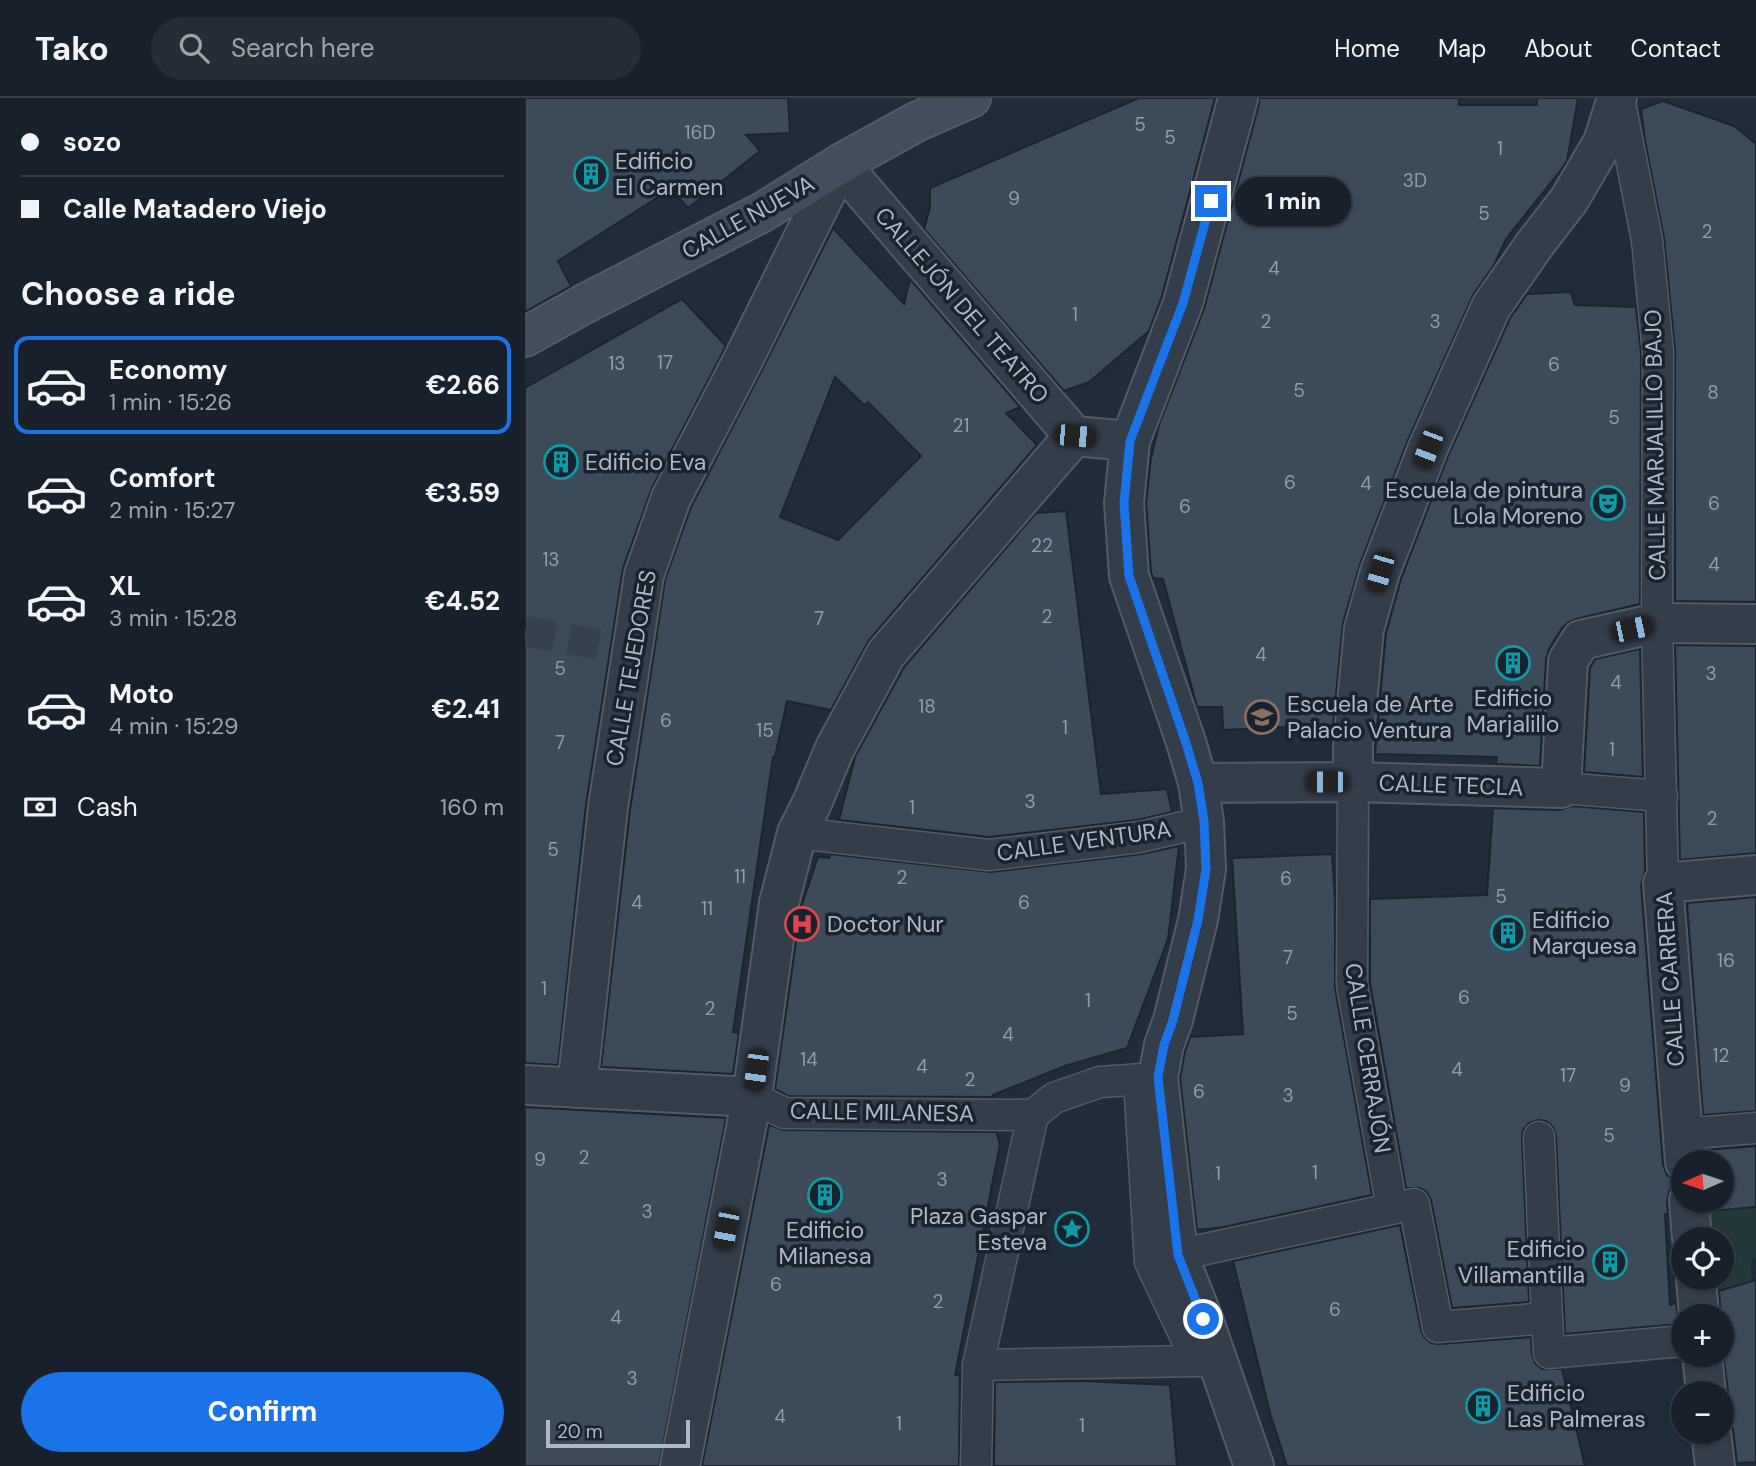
<!DOCTYPE html>
<meta charset="utf-8">
<style>
body{margin:0;font-family:"DM Sans",sans-serif;background:#252e37;color:#f1f3f6;height:100vh;display:flex;flex-direction:column;font-size:26px;white-space:nowrap}
*{box-sizing:border-box;margin:0}
p{font-size:23px;color:#9fa3a9}
.icon{flex:none;width:38px;height:38px;fill:none;stroke:currentColor;stroke-width:2;stroke-linecap:round;stroke-linejoin:round}
.map{position:relative;flex:1;overflow:hidden}
.drawer{display:flex;flex-direction:column;background:#18212b;width:525px}
.drawer>*{flex:none}
.top-card{display:grid;align-content:center;height:154px;padding:0 21px;background:#18212b}
.needle{width:46px;rotate:267deg}
.buttons{position:absolute;left:1146px;top:1052px;display:grid;gap:14px}
.buttons a{display:grid;place-items:center;width:63px;height:63px;border-radius:50%;background:#18212b;box-shadow:0 2px 5px #0004,0 0 0 2px #363e47;font-size:35px}
.scale{position:absolute;left:21px;bottom:18px;width:144px;box-sizing:border-box;padding-left:7px;border:4px solid #afb8c6;border-top:0;font-size:19px;line-height:24px;white-space:nowrap;color:#afb8c6;-webkit-text-stroke:5px #19232e;paint-order:stroke}
.end{position:absolute;width:32px;height:32px;margin:-16px;border:9px solid #1a73e8;background:#fff;box-shadow:0 0 0 4px #fff}
.from{border-radius:50%}
.bubble{position:absolute;height:49px;border-radius:24px;background:#18212b;box-shadow:0 2px 5px #0004,0 0 0 2px #363e47;font-size:23px;font-weight:700;line-height:49px;text-align:center}
.car{position:absolute;width:21px;height:42px;margin:-21px -10px;border-radius:9px;box-shadow:0 0 5px 2px #0007;background:linear-gradient(#222 24%,#8ab4d8 0 40%,#222 0 76%,#8ab4d8 0 86%,#222 0)}
.top-card b{display:flex;align-items:center;gap:24px;height:66px;font-size:26px}
.top-card b+b{border-top:2px solid #363e47}
.top-card i{width:18px;height:18px;background:#f1f3f6}
ul{padding:0;list-style:none}
li{display:flex;align-items:center;gap:21px;height:98px;margin:0 14px 10px;padding:0 7px;border:4px solid transparent;border-radius:14px}
li div{flex:1}
li b{display:block;font-size:26px}
li em{font-style:normal;font-weight:700}
li.active{border-color:#1a73e8}
li>.icon{width:63px;height:63px;stroke-width:1.5}
h2{padding:0 21px;font-size:32px;line-height:84px}
.pay{display:flex;align-items:center;gap:18px;height:77px;padding:0 21px;font-size:26px}
.pay p{margin-inline-start:auto}
.primary-button{display:flex;gap:14px;margin-top:auto;padding:14px 21px}
.primary-button a{flex:1;height:80px;border-radius:42px;background:#1a73e8;color:#fff;font-size:28px;font-weight:700;line-height:80px;text-align:center}
header{display:flex;align-items:center;gap:42px;box-sizing:border-box;height:98px;padding:0 35px;background:#18212b;border-bottom:2px solid #363e47}
header strong{font-size:33px}
nav{display:flex;gap:38px;margin-inline-start:auto;font-size:24px}
.search{width:490px;height:63px;background:#252e37;display:flex;align-items:center;gap:18px;box-sizing:border-box;padding:0 24px;border-radius:38px;color:#9fa3a9;font-size:26px}
main{display:flex;flex:1;min-height:0}
.map>svg:first-child{display:block}
</style>
<header>
<strong>Tako</strong>
<div class="search"><svg class="icon" aria-label="search" viewBox="0 0 24 24"><circle cx="10" cy="10" r="6"/><path d="M15 15l6 6"/></svg>Search here</div>
<nav><a>Home</a><a>Map</a><a>About</a><a>Contact</a></nav>
</header>
<main>
<section class="drawer">
<div class="top-card">
<b><i class="from"></i>sozo</b>
<b><i></i>Calle Matadero Viejo</b>
</div>
<h2>Choose a ride</h2>
<ul>
<li class="active"><svg class="icon" aria-label="car" viewBox="0 0 24 24"><path d="M5 17H2v-5l4-1 3-4h7l3 4 3 1v5h-3M9 17h6M6 11h13"/><circle cx="7" cy="17" r="2"/><circle cx="17" cy="17" r="2"/></svg><div><b>Economy</b><p>1 min · 15:26</p></div><em>€2.66</em></li>
<li><svg class="icon" aria-label="car" viewBox="0 0 24 24"><path d="M5 17H2v-5l4-1 3-4h7l3 4 3 1v5h-3M9 17h6M6 11h13"/><circle cx="7" cy="17" r="2"/><circle cx="17" cy="17" r="2"/></svg><div><b>Comfort</b><p>2 min · 15:27</p></div><em>€3.59</em></li>
<li><svg class="icon" aria-label="car" viewBox="0 0 24 24"><path d="M5 17H2v-5l4-1 3-4h7l3 4 3 1v5h-3M9 17h6M6 11h13"/><circle cx="7" cy="17" r="2"/><circle cx="17" cy="17" r="2"/></svg><div><b>XL</b><p>3 min · 15:28</p></div><em>€4.52</em></li>
<li><svg class="icon" aria-label="car" viewBox="0 0 24 24"><path d="M5 17H2v-5l4-1 3-4h7l3 4 3 1v5h-3M9 17h6M6 11h13"/><circle cx="7" cy="17" r="2"/><circle cx="17" cy="17" r="2"/></svg><div><b>Moto</b><p>4 min · 15:29</p></div><em>€2.41</em></li>
</ul>
<div class="pay"><svg class="icon" aria-label="cash" viewBox="0 0 24 24"><path d="M3 7h18v10H3z"/><circle cx="12" cy="12" r="2"/></svg>Cash<p>160 m</p></div>
<div class="primary-button"><a>Confirm</a></div>
</section>
<div class="map">
<svg width="1231" height="1368" viewBox="0 0 1231 1368">
<rect width="100%" height="100%" fill="#202c39"/>
<!-- green -->
<path fill="#22383a" d="M1231,1109V1160L1226,1161L1227,1183L1186,1195L1185,1180H1197V1141H1182L1180,1113Z"/>
<!-- building -->
<g fill="#3c4a59" stroke="#1b2530" stroke-width="2" fill-rule="evenodd">
<path d="M0,0H263L265,35L221,37L235,53L163,110L146,91L33,163L46,188L0,214Z"/>
<path d="M614,0H690L637,198L624,233L564,284L539,293L399,131L405,109V90Z"/>
<path d="M734,0H934V7H1012V0H1053L1042,63L1035,73L981,141L969,167L948,197L883,342L835,466L818,525L808,627L698,632L697,609H672L638,481L628,480L626,474L621,405L626,360L634,327L679,211L734,6Z"/>
<path d="M1138,3L1209,28L1231,46V504L1150,503V252L1139,140L1120,43L1116,11Z"/>
<path d="M308,130L379,206L385,181L495,309L481,315L512,347L344,542L306,612L262,603L250,659H248L208,934L214,935L208,976L76,969L105,712L140,482L166,409L235,276ZM310,279L339,307L343,304L396,358L313,442L255,419Z"/>
<path d="M1046,194L1050,207L1111,209L1116,255L1115,506L1051,521L1044,524L1037,530L1024,551L1021,562L1015,668L971,666L972,659L850,656L861,535L876,481L923,358L985,220L1002,196Z"/>
<path d="M157,201L201,248L127,390L98,470L61,707L33,967L0,965V290Z"/>
<path d="M541,413L576,696L642,691L647,714L612,722L464,739L314,722L330,659L379,569L511,415Z"/>
<path d="M1150,547L1231,548V755L1155,762Z"/>
<path d="M1115,551L1118,679L1059,674L1065,570L1070,561Z"/>
<path d="M1047,708L1119,714L1120,773L1116,787L1138,1066L1142,1077L1152,1084L1144,1093L1142,1104L1143,1116H1140L1145,1207L1151,1205L1154,1226L1040,1236L1031,1038L1028,1029L1021,1023L1013,1022L1004,1025L998,1032L997,1039L1004,1204L927,1210L906,1102L902,1094L895,1090H881L845,885V801L962,797L968,710L1035,712Z"/>
<path d="M654,748L643,841L602,950L540,968L468,997V999L263,998L250,991L276,809L293,759L304,760L305,756L466,774L617,756Z"/>
<path d="M807,756L810,802V890L847,1097L699,1129L672,1132L655,980L660,953L665,939L718,936L707,760Z"/>
<path d="M1231,799V1013L1178,1017L1162,805Z"/>
<path d="M0,1009L201,1020L134,1368H0Z"/>
<path d="M244,1027L259,1032L471,1034L475,1046L430,1277H435L434,1368H177Z"/>
<path d="M1231,1048V1109L1187,1113L1186,1102H1197V1064H1182L1181,1052Z"/>
<path d="M875,1127L896,1232L899,1239L906,1245L914,1246L1006,1239L1007,1256L1010,1265L1017,1271H1037L1060,1368H762L745,1315L708,1163Z"/>
<path d="M1231,1182V1364L1212,1365L1208,1331L1204,1322L1200,1318L1199,1307L1201,1303L1203,1293L1197,1249V1218H1196L1194,1193Z"/>
<path d="M556,1283L645,1287L652,1368H469L470,1284Z"/>
</g>
<g fill="none" stroke-linecap="round" stroke-linejoin="round">
<!-- pedestrian-tunnel -->
<path stroke="#35414e" stroke-width="30" stroke-dasharray="30 15" stroke-linecap="butt" d="M0,533L108,553"/>
<!-- pedestrian casing -->
<g stroke="#525b67" stroke-width="33">
<g id="pedestrian">
<path d="M1094,0L1122,142L1133,254L1132,525L1138,785"/>
<path d="M828,684L827,887L867,1110"/>
<path d="M1036,690L1137,698"/>
<path d="M272,735L464,757L615,739L679,724"/>
<path d="M227,999L259,1015L508,1017"/>
<path d="M1157,1036L1231,1030"/>
<path d="M1014,1039L1022,1220"/>
<path d="M653,1157L889,1106L913,1229L1022,1220L1024,1255L1158,1243"/>
<path d="M453,1267L672,1263L625,1164L614,982"/>
<path d="M451,1368L453,1267L508,1017L529,1000L575,984L631,980"/>
</g>
</g>
<!-- minor casing -->
<g stroke="#525b67" stroke-width="42">
<g id="minor">
<path d="M713,0L658,205L605,343L599,405L604,478L661,644L673,685L679,724L681,771L673,822L648,922L639,947L633,979L653,1157L678,1221L729,1368"/>
<path d="M828,684V647L839,531L855,474L903,350L966,209L1010,146L1044,102L1078,44L1092,0"/>
<path d="M673,685L828,684L1036,690L1043,563L1056,542L1132,525L1231,526"/>
<path d="M0,987L227,999"/>
<path d="M52,990L83,709L119,477L146,400L216,266L315,66L549,338L605,343"/>
<path d="M1160,1064L1138,785L1231,777"/>
<path d="M1164,1102L1167,1141"/>
<path d="M1171,1180L1174,1218"/>
<path d="M1177,1256L1181,1295"/>
<path d="M1186,1334L1190,1368"/>
<path d="M155,1368L227,999L254,805L272,735L287,705L310,650L361,556L549,338"/>
</g>
</g>
<!-- secondary casing -->
<g stroke="#525b67" stroke-width="42">
<path id="secondary" d="M0,239L61,205L236,115L315,66L391,24L446,0"/>
</g>
<!-- pedestrian -->
<use href="#pedestrian" stroke="#343d4a" stroke-width="30"/>
<!-- minor -->
<use href="#minor" stroke="#343d4a" stroke-width="38"/>
<!-- secondary -->
<use href="#secondary" stroke="#424d5d" stroke-width="38"/>
</g>
<g fill="none" stroke-linecap="round" stroke-linejoin="round">
<!-- route -->
<path stroke="#1a73e8" stroke-width="9" d="M678,1221L653,1157L633,979L639,947L648,922L673,822L681,771L679,723L673,685L661,645L604,478L599,405L605,343L658,205L686,103"/>
</g>
<!-- icons -->
<defs>
<g id="building-ring" transform="scale(1.75)"><circle r="9.5" fill="#19232e" stroke="#0f9aa8" stroke-width="1.5"/><path d="M-4-6H4V6H1V3H-1V6H-4ZM-2.5-4.3h1.7v1.8h-1.7ZM.8-4.3h1.7v1.8H.8ZM-2.5-1h1.7V.8h-1.7ZM.8-1h1.7V.8H.8Z" fill="#0f9aa8"/></g>
<g id="theatre-ring" transform="scale(1.75)"><circle r="9.5" fill="#19232e" stroke="#0f9aa8" stroke-width="1.5"/><path d="M-5-5.5Q0-4 5-5.5V0Q5 5 0 6Q-5 5-5 0ZM-3.3-2.5H-1v1.5H-3.3ZM1-2.5H3.3v1.5H1ZM-2.8 1Q0 5.5 2.8 1Z" fill="#0f9aa8"/></g>
<g id="school-ring" transform="scale(1.75)"><circle r="9.5" fill="#19232e" stroke="#8d6e63" stroke-width="1.5"/><path d="M0-5L7-2L0 1L-7-2ZM-4 1L0 2.5L4 1V4Q0 6-4 4Z" fill="#8d6e63"/></g>
<g id="hospital-ring" transform="scale(1.75)"><circle r="9.5" fill="#19232e" stroke="#e0444e" stroke-width="1.5"/><path d="M-5-5h3v3.5h4V-5h3V5h-3V1.5h-4V5h-3Z" fill="#e0444e"/></g>
<g id="sight-ring" transform="scale(1.75)"><circle r="9.5" fill="#19232e" stroke="#0f9aa8" stroke-width="1.5"/><path d="M0-6L1.8-2.2L6-1.7L2.9 1.2L3.7 5.4L0 3.3L-3.7 5.4L-2.9 1.2L-6-1.7L-1.8-2.2Z" fill="#0f9aa8"/></g>
</defs>
<g fill-rule="evenodd">
<use href="#building-ring" x="66" y="76"/>
<use href="#building-ring" x="36" y="364"/>
<use href="#theatre-ring" x="1083" y="405"/>
<use href="#building-ring" x="988" y="565"/>
<use href="#school-ring" x="737" y="619"/>
<use href="#hospital-ring" x="277" y="826"/>
<use href="#building-ring" x="983" y="835"/>
<use href="#building-ring" x="300" y="1097"/>
<use href="#sight-ring" x="547" y="1131"/>
<use href="#building-ring" x="1085" y="1164"/>
<use href="#building-ring" x="958" y="1308"/>
</g>
<g text-anchor="middle" dominant-baseline="central" stroke-width="7" stroke-linejoin="round" paint-order="stroke">
<!-- number labels -->
<g font-size="19" fill="#929cab">
<text x="615" y="26">5</text>
<text x="175" y="34">16D</text>
<text x="645" y="39">5</text>
<text x="975" y="50">1</text>
<text x="890" y="82">3D</text>
<text x="489" y="100">9</text>
<text x="959" y="115">5</text>
<text x="1182" y="133">2</text>
<text x="749" y="170">4</text>
<text x="550" y="216">1</text>
<text x="741" y="223">2</text>
<text x="910" y="223">3</text>
<text x="140" y="264">17</text>
<text x="92" y="265">13</text>
<text x="1029" y="266">6</text>
<text x="774" y="292">5</text>
<text x="1188" y="294">8</text>
<text x="1089" y="319">5</text>
<text x="436" y="327">21</text>
<text x="765" y="384">6</text>
<text x="841" y="385">4</text>
<text x="1189" y="405">6</text>
<text x="660" y="408">6</text>
<text x="517" y="447">22</text>
<text x="26" y="461">13</text>
<text x="1189" y="466">4</text>
<text x="522" y="518">2</text>
<text x="294" y="520">7</text>
<text x="736" y="556">4</text>
<text x="35" y="570">5</text>
<text x="1186" y="575">3</text>
<text x="1091" y="584">4</text>
<text x="402" y="608">18</text>
<text x="141" y="622">6</text>
<text x="540" y="629">1</text>
<text x="240" y="632">15</text>
<text x="35" y="644">7</text>
<text x="1087" y="651">1</text>
<text x="505" y="703">3</text>
<text x="387" y="709">1</text>
<text x="1187" y="720">2</text>
<text x="28" y="751">5</text>
<text x="215" y="778">11</text>
<text x="377" y="779">2</text>
<text x="761" y="780">6</text>
<text x="976" y="798">5</text>
<text x="112" y="804">4</text>
<text x="499" y="804">6</text>
<text x="182" y="810">11</text>
<text x="763" y="859">7</text>
<text x="1201" y="862">16</text>
<text x="19" y="890">1</text>
<text x="939" y="899">6</text>
<text x="563" y="902">1</text>
<text x="185" y="910">2</text>
<text x="767" y="915">5</text>
<text x="483" y="936">4</text>
<text x="1196" y="957">12</text>
<text x="284" y="961">14</text>
<text x="397" y="968">4</text>
<text x="932" y="971">4</text>
<text x="1043" y="977">17</text>
<text x="445" y="981">2</text>
<text x="1100" y="987">9</text>
<text x="674" y="993">6</text>
<text x="763" y="997">3</text>
<text x="1084" y="1037">5</text>
<text x="59" y="1059">2</text>
<text x="15" y="1061">9</text>
<text x="790" y="1074">1</text>
<text x="693" y="1075">1</text>
<text x="417" y="1081">3</text>
<text x="122" y="1113">3</text>
<text x="251" y="1186">6</text>
<text x="413" y="1203">2</text>
<text x="810" y="1211">6</text>
<text x="91" y="1219">4</text>
<text x="107" y="1280">3</text>
<text x="255" y="1318">4</text>
<text x="374" y="1325">1</text>
<text x="557" y="1327">1</text>
</g>
<!-- poi labels -->
<g font-size="23" fill="#afb8c6" stroke="#19232e" text-anchor="start">
<text x="90" y="63">Edificio<tspan x="90" dy="26">El Carmen</tspan></text>
<text x="60" y="364">Edificio Eva</text>
<text x="1058" y="392" text-anchor="end">Escuela de pintura<tspan x="1058" dy="26">Lola Moreno</tspan></text>
<text x="988" y="600" text-anchor="middle">Edificio<tspan x="988" dy="26">Marjalillo</tspan></text>
<text x="762" y="606">Escuela de Arte<tspan x="762" dy="26">Palacio Ventura</tspan></text>
<text x="1007" y="822">Edificio<tspan x="1007" dy="26">Marquesa</tspan></text>
<text x="302" y="826">Doctor Nur</text>
<text x="522" y="1118" text-anchor="end">Plaza Gaspar<tspan x="522" dy="26">Esteva</tspan></text>
<text x="300" y="1132" text-anchor="middle">Edificio<tspan x="300" dy="26">Milanesa</tspan></text>
<text x="1060" y="1151" text-anchor="end">Edificio<tspan x="1060" dy="26">Villamantilla</tspan></text>
<text x="982" y="1295">Edificio<tspan x="982" dy="26">Las Palmeras</tspan></text>
</g>
<!-- street labels -->
<g font-size="23" fill="#afb8c6" stroke="#19232e">
<text transform="translate(223 119) rotate(-29)">CALLE NUEVA</text>
<text transform="translate(437 207) rotate(49)">CALLEJÓN DEL TEATRO</text>
<text transform="translate(1130 347) rotate(-91)">CALLE MARJALILLO BAJO</text>
<text transform="translate(106 570) rotate(-80)">CALLE TEJEDORES</text>
<text transform="translate(926 687) rotate(2)">CALLE TECLA</text>
<text transform="translate(559 743) rotate(-8)">CALLE VENTURA</text>
<text transform="translate(1145 881) rotate(-94)">CALLE CARRERA</text>
<text transform="translate(843 960) rotate(81)">CALLE CERRAJÓN</text>
<text transform="translate(357 1014) rotate(1)">CALLE MILANESA</text>
</g>
</g>
</svg>
<div class="buttons">
<a><svg class="needle" viewBox="-14 -14 28 28"><path d="M0-13l5 13h-10z" fill="#e53935"/><path d="M0 13l5-13h-10z" fill="#9fa3a9"/></svg></a>
<a><svg class="icon" aria-label="locate" viewBox="0 0 24 24"><circle cx="12" cy="12" r="6"/><path d="M12 2v4M12 18v4M2 12h4M18 12h4"/></svg></a>
<a>+</a>
<a>−</a>
</div>
<div class="scale">20 m</div>
<i class="end from" style="left:678px;top:1221px"></i>
<i class="end" style="left:686px;top:103px"></i>
<div class="bubble" style="left:710px;top:79px;width:116px">1 min</div>
<i class="car" style="left:550px;top:338px;rotate:95deg"></i>
<i class="car" style="left:903px;top:350px;rotate:201deg"></i>
<i class="car" style="left:855px;top:474px;rotate:196deg"></i>
<i class="car" style="left:1107px;top:531px;rotate:78deg"></i>
<i class="car" style="left:802px;top:684px;rotate:270deg"></i>
<i class="car" style="left:231px;top:972px;rotate:188deg"></i>
<i class="car" style="left:201px;top:1131px;rotate:191deg"></i>
</div>
</main>
